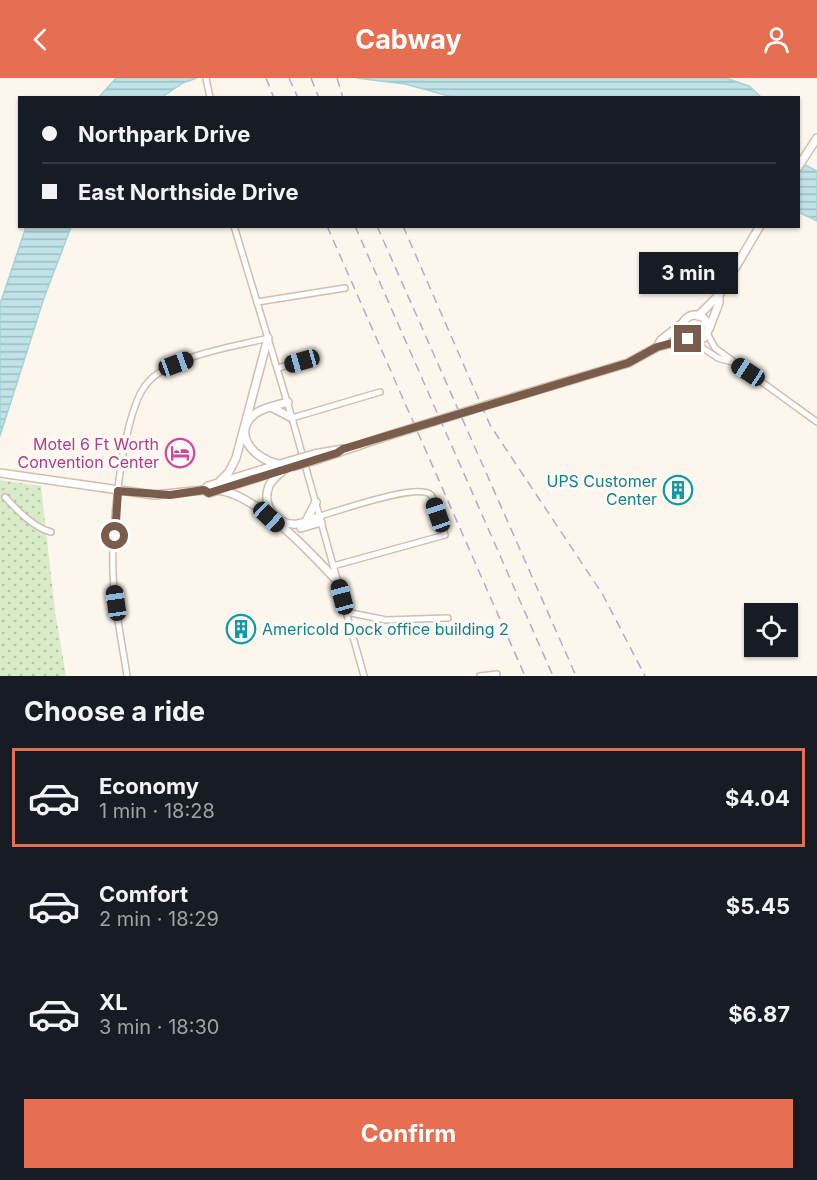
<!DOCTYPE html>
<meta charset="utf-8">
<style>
body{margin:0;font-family:Inter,sans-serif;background:#20242c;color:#f1f3f6;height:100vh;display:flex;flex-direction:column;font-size:22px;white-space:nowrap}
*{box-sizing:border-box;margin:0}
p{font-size:20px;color:#9ea1a6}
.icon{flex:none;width:33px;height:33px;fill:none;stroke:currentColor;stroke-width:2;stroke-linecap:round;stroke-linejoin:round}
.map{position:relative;height:598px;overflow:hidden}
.panel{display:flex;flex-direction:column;background:#171b24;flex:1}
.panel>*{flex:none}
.hud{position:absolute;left:18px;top:18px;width:782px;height:132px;border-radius:0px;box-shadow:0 2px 4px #0004;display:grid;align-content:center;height:132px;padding:0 24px;background:#171b24}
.tools{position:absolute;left:744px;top:525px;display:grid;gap:12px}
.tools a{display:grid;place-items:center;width:54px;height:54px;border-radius:0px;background:#171b24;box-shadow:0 2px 4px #0004;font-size:30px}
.end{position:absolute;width:27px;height:27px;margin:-14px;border:8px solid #7a5c4d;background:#fff;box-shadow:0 0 0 3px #fff}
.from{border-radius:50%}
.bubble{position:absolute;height:42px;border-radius:0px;background:#171b24;box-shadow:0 2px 4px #0004;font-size:20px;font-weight:700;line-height:42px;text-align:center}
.car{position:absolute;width:18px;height:36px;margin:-18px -9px;border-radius:8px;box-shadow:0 0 4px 2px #0007;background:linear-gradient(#222 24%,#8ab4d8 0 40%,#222 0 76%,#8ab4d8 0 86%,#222 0)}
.hud b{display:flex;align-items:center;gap:21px;height:57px;font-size:22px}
.hud b+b{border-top:2px solid #363941}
.hud i{width:15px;height:15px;background:#f1f3f6}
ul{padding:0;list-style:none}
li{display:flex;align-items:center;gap:18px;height:99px;margin:0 12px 9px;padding:0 12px;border:3px solid transparent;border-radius:0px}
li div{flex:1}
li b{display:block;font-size:22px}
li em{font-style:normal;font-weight:700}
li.selected{border-color:#e76f51}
li>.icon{width:54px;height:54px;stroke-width:1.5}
h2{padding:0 24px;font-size:27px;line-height:72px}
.button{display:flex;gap:12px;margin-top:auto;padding:12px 24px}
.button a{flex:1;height:69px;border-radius:0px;background:#e76f51;color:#fff;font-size:24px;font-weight:700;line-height:69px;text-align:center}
header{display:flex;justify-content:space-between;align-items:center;height:78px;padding:0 24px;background:#e76f51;color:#fff;font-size:27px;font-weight:700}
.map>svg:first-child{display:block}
</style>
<header><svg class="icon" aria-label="back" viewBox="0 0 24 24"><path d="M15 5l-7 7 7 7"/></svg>Cabway<svg class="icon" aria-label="person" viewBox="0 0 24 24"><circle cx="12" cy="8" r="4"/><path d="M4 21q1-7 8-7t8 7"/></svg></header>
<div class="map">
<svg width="817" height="598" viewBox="0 0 817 598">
<defs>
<pattern id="park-dots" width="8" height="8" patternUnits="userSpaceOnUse" patternTransform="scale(1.5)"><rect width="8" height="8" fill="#d8ecc9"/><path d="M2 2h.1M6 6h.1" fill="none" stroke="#b4c2a5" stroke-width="1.8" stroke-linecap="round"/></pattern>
<pattern id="water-rules" width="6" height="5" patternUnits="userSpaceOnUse" patternTransform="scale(1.5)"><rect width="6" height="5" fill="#bfe3e8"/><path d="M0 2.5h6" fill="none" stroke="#a0bbbe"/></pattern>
</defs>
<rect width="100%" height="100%" fill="#fdf6ec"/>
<!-- park -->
<path fill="url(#park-dots)" d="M0,402L41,408L55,533L66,598H0Z"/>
<!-- water -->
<g fill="url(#water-rules)" stroke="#a5d3da" stroke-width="1.5">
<path d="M116,0H197L183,5L162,19H99Z"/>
<path d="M356,0H726L749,8L761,19L456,20L405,6Z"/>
<path d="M798,83L817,93V143L798,134Z"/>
<path d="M26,149H71L44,220L0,358V226Z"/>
</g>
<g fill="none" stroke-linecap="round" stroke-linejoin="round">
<!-- minor casing -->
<g stroke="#d1beb0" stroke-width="8">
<g id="minor">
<path d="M206,0L210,20"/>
<path d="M234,148L292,340L364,598"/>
<path d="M257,224L345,210"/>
<path d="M707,255L715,270L817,344"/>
<path d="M692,263L718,280L732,284"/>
<path d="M278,290L315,279"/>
<path d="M292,340L380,314"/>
<path d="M5,419C17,432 34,450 51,454"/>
<path d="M320,438C338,433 419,404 431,417C438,426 441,445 445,457L333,488"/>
<path d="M346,534L386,542L448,540"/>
<path d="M127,598C122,564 114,529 113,494C111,454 122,330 149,303C174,277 234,269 268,260"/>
<path d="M480,598L497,596"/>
</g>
</g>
<!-- tertiary casing -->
<g stroke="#d1beb0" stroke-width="10">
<g id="tertiary">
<path d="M798,89L817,60"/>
<circle cx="695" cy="250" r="13"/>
<path d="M698,238L719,217L760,148"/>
<path d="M709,251L719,225V217"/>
<path d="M657,269L688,261"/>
<path d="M487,327L628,285L657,269L661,262L684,244"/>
<path d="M271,329L292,340"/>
<path d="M314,376L343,371"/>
<path d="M316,382L387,358"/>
<path d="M278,386C254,381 230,355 256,335C265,329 277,327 288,324"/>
<path d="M285,391C279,396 272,401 269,408C261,427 277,448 297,446C305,445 313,441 320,438"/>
<path d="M0,395L154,417L204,412L208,408L290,383"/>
<path d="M220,403L229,394L236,380L268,260"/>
<path d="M204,412L209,415L281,392"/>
<path d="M217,412C257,416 310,474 338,504"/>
<path d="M306,443L316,424"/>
<path d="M301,450L321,444"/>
</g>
</g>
<!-- minor -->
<use href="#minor" stroke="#fff" stroke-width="5"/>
<!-- tertiary -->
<use href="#tertiary" stroke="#fff" stroke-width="7"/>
<!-- rail -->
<g stroke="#b9a8c9" stroke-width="1.5" stroke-dasharray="9 6" stroke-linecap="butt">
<path d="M266,0L274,20"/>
<path d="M289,0L298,20"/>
<path d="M311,0L319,20"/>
<path d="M337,0L343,20"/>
<path d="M327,148L525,598"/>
<path d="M355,148L553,598"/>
<path d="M377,148L576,598"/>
<path d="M403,148L490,347L603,517L645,598"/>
</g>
<!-- tertiary-bridge casing -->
<g stroke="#d1beb0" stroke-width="10" stroke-linecap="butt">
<g id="tertiary-bridge">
<path d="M387,358L487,327"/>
<path d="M290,383L314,376"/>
<path d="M292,389L316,382"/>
</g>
</g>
<!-- tertiary-bridge -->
<use href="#tertiary-bridge" stroke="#fff" stroke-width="7"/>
</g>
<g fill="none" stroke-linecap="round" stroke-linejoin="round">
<!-- route -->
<path stroke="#7a5c4d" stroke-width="8" d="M115,458L118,413L170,417L204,412L209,415L337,375L343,371L628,285L657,269L688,261"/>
</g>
<!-- icons -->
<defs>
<g id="hotel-ring" transform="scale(1.5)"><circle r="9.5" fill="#fffaf3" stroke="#d1479c" stroke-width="1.5"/><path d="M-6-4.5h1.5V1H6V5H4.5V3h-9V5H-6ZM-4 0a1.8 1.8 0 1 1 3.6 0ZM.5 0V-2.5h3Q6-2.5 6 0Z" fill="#d1479c"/></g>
<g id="building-ring" transform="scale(1.5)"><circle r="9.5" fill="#fffaf3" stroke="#0f9aa8" stroke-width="1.5"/><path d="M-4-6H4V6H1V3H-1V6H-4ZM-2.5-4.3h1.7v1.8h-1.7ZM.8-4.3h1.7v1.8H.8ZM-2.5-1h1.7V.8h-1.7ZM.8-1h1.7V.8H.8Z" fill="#0f9aa8"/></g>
</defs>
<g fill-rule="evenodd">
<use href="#hotel-ring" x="180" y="375"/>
<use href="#building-ring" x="678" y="412"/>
<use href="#building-ring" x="241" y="551"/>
</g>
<g text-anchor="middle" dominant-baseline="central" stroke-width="6" stroke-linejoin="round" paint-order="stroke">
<!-- hotel labels -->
<g font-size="16" fill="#b23c85" stroke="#fffaf3" text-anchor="end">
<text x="159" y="366">Motel 6 Ft Worth<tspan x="159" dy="18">Convention Center</tspan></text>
</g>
<!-- culture labels -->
<g font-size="16" fill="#0d838f" stroke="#fffaf3" text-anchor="end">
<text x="657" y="403">UPS Customer<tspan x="657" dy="18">Center</tspan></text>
<text x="262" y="551" text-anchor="start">Americold Dock office building 2</text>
</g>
</g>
</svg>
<div class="tools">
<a><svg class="icon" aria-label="locate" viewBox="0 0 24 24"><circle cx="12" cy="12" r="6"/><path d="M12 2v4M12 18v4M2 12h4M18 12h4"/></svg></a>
</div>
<i class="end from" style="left:115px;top:458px"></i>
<i class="end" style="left:688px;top:261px"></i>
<div class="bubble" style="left:639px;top:174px;width:99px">3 min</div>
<i class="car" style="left:302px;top:283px;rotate:254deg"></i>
<i class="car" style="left:176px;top:286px;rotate:70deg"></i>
<i class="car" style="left:748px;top:294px;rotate:303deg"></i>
<i class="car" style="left:438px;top:437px;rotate:341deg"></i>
<i class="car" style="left:269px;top:439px;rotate:133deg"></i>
<i class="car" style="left:342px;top:519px;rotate:345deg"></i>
<i class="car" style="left:116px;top:525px;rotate:352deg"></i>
<div class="hud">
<b><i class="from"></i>Northpark Drive</b>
<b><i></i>East Northside Drive</b>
</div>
</div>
<section class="panel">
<h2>Choose a ride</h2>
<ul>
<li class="selected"><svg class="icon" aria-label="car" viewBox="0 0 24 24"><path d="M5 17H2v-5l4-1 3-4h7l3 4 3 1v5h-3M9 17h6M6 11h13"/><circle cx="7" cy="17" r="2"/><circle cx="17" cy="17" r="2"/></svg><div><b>Economy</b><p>1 min · 18:28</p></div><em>$4.04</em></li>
<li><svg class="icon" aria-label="car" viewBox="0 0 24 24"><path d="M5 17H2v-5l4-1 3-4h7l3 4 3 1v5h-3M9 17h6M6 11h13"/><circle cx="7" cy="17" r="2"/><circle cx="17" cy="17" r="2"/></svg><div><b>Comfort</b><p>2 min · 18:29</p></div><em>$5.45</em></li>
<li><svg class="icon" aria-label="car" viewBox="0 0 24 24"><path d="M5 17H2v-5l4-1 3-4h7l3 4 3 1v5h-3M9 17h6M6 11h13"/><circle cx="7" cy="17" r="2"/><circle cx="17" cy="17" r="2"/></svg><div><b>XL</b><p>3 min · 18:30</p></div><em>$6.87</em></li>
</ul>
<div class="button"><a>Confirm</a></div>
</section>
